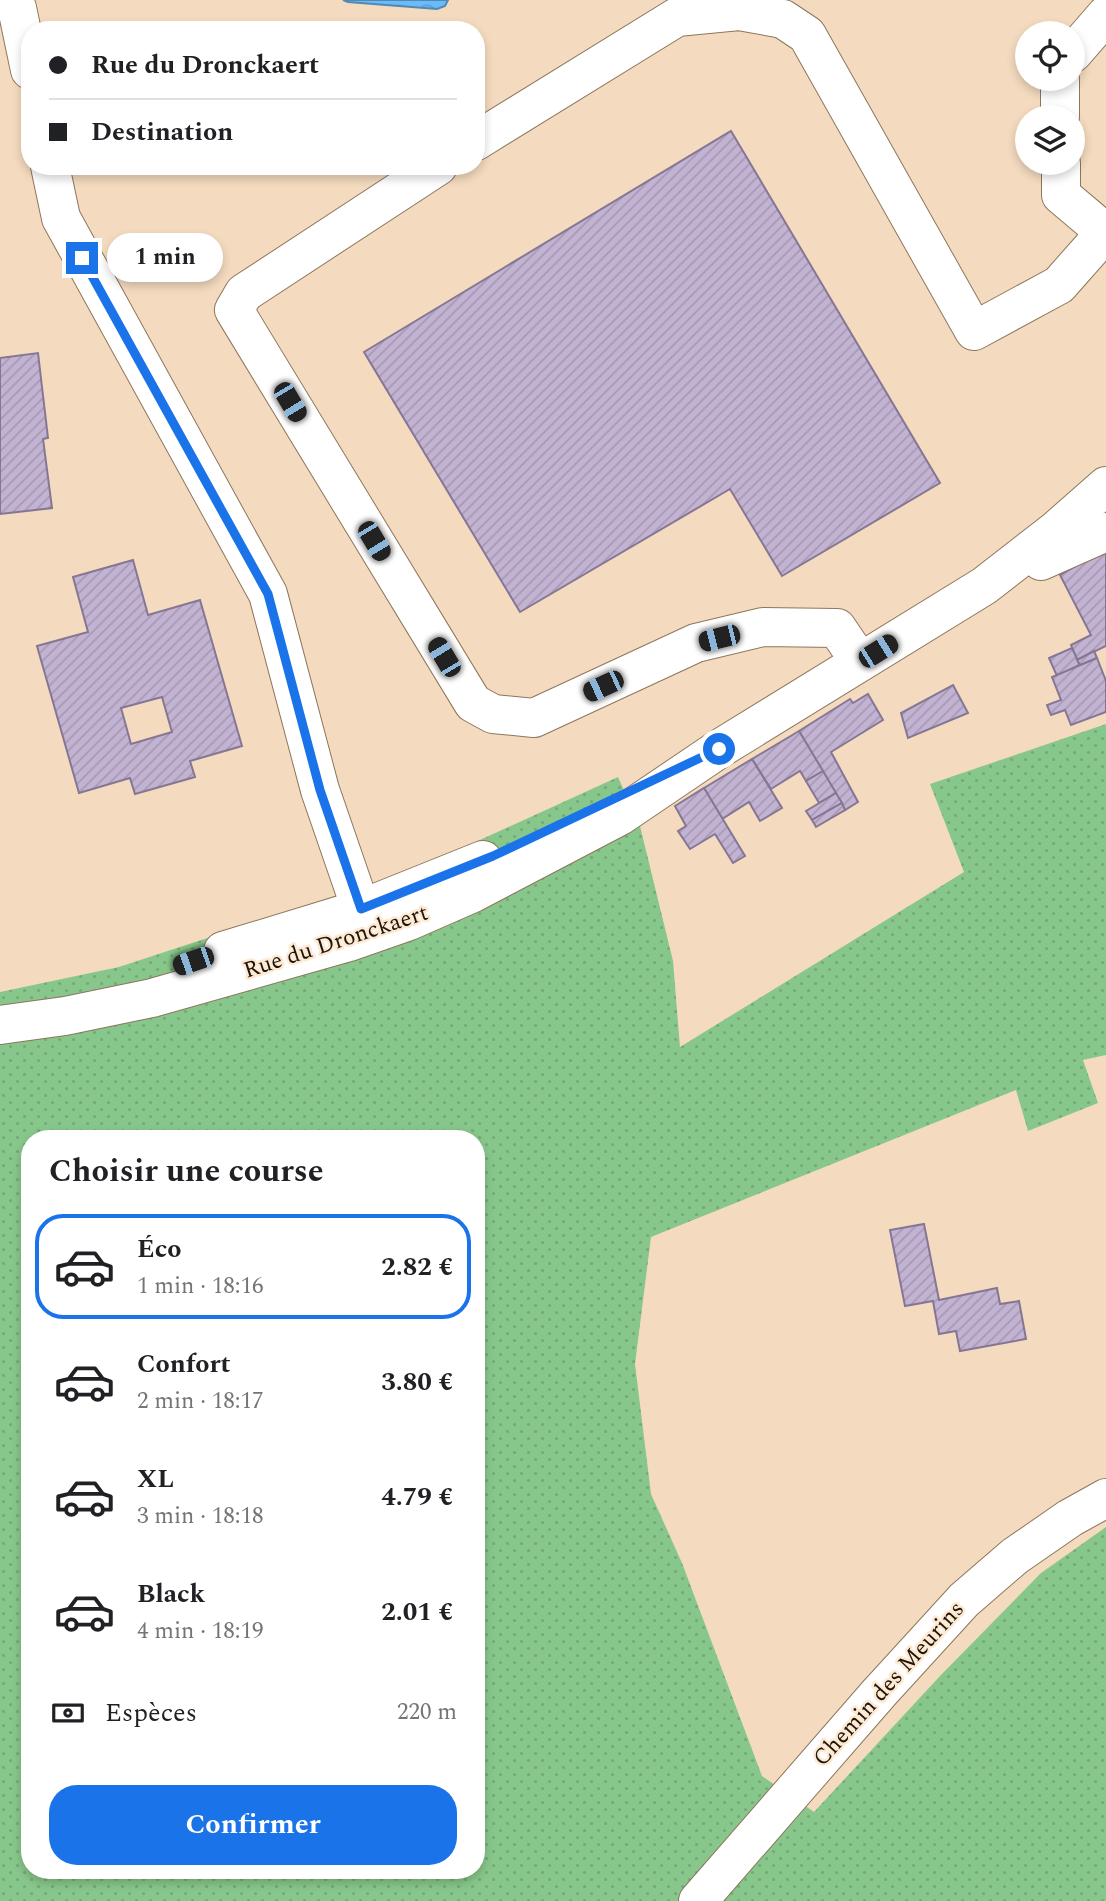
<!DOCTYPE html>
<html lang="fr">
<meta charset="utf-8">
<style>
body{margin:0;font-family:Spectral,serif;background:#f2f2f2;color:#202124;height:100vh;display:flex;flex-direction:column;font-size:26px;white-space:nowrap}
*{box-sizing:border-box;margin:0}
p{font-size:23px;color:#757577}
.icon{flex:none;width:38px;height:38px;fill:none;stroke:currentColor;stroke-width:2;stroke-linecap:round;stroke-linejoin:round}
.map{position:relative;flex:1;overflow:hidden}
.details{position:absolute;left:21px;top:1130px;width:464px;height:749px;display:flex;flex-direction:column;background:#fff;border-radius:28px;box-shadow:0 4px 10px #0003}
.details>*{flex:none}
.hud{position:absolute;left:21px;top:21px;width:464px;height:154px;border-radius:28px;box-shadow:0 4px 10px #0003;display:grid;align-content:center;height:154px;padding:0 28px;background:#fff}
.tools{position:absolute;left:1015px;top:21px;display:grid;gap:14px}
.tools a{display:grid;place-items:center;width:70px;height:70px;border-radius:50%;background:#fff;box-shadow:0 4px 10px #0003;font-size:35px}
.end{position:absolute;width:32px;height:32px;margin:-16px;border:9px solid #1a73e8;background:#fff;box-shadow:0 0 0 4px #fff}
.from{border-radius:50%}
.bubble{position:absolute;height:49px;border-radius:24px;background:#fff;box-shadow:0 4px 10px #0003;font-size:23px;font-weight:700;line-height:49px;text-align:center}
.car{position:absolute;width:21px;height:42px;margin:-21px -10px;border-radius:9px;box-shadow:0 0 5px 2px #0007;background:linear-gradient(#222 24%,#8ab4d8 0 40%,#222 0 76%,#8ab4d8 0 86%,#222 0)}
.hud b{display:flex;align-items:center;gap:24px;height:66px;font-size:26px}
.hud b+b{border-top:2px solid #e0e0e0}
.hud i{width:18px;height:18px;background:#202124}
ul{padding:0;list-style:none}
li{display:flex;align-items:center;gap:21px;height:105px;margin:0 14px 10px;padding:0 14px;border:4px solid transparent;border-radius:28px}
li div{flex:1}
li b{display:block;font-size:26px}
li em{font-style:normal;font-weight:700}
li.selected{border-color:#1a73e8}
li>.icon{width:63px;height:63px;stroke-width:1.5}
h2{padding:0 28px;font-size:32px;line-height:84px}
.pay{display:flex;align-items:center;gap:18px;height:77px;padding:0 28px;font-size:26px}
.pay p{margin-inline-start:auto}
.button{display:flex;gap:14px;margin-top:auto;padding:14px 28px}
.button a{flex:1;height:80px;border-radius:28px;background:#1a73e8;color:#fff;font-size:28px;font-weight:700;line-height:80px;text-align:center}
.map>svg:first-child{display:block}
</style>
<div class="map">
<svg width="1106" height="1901" viewBox="0 0 1106 1901">
<defs>
<pattern id="grass-dots" width="8" height="8" patternUnits="userSpaceOnUse" patternTransform="scale(1.75)"><rect width="8" height="8" fill="#88c78b"/><path d="M2 2h.1M6 6h.1" fill="none" stroke="#75aa77" stroke-width="1.8" stroke-linecap="round"/></pattern>
<pattern id="water-waves" width="16" height="10" patternUnits="userSpaceOnUse" patternTransform="scale(1.75)"><rect width="16" height="10" fill="#69bbfa"/><path d="M0 5q4-4 8 0t8 0" fill="none" stroke="#5ba0d5"/></pattern>
<pattern id="building-hatch" width="6" height="6" patternUnits="userSpaceOnUse" patternTransform="scale(1.75)"><rect width="6" height="6" fill="#c3b3d3"/><path d="M-1 1l2-2M0 6l6-6M5 7l2-2" fill="none" stroke="#a799b4"/></pattern>
</defs>
<rect width="100%" height="100%" fill="#f4dbbf"/>
<!-- grass -->
<path fill="url(#grass-dots)" fill-rule="evenodd" d="M1106,724V1055L1083,1060L1098,1103L1028,1131L1016,1090L651,1237L635,1364L651,1494L682,1563L762,1776L814,1812L940,1676L1041,1573L1106,1527V1901H0V992L119,967L414,870L618,777L640,826L673,961L680,1047L964,872L930,784ZM30,1139H476V1871H30Z"/>
<!-- water -->
<path fill="url(#water-waves)" stroke="#5289b2" stroke-width="2" d="M343,0H448L445,6L437,9L348,2Z"/>
<!-- building -->
<g fill="url(#building-hatch)" stroke="#857794" stroke-width="2" fill-rule="evenodd">
<path d="M731,131L940,483L782,576L730,489L520,612L364,352Z"/>
<path d="M38,353L48,438L43,439L52,508L0,514V358Z"/>
<path d="M1106,549V646L1077,660L1071,645L1091,635L1060,575Z"/>
<path d="M133,560L148,615L200,600L242,746L190,761L195,777L135,794L130,778L79,793L37,646L88,632L73,577ZM162,697L172,732L131,744L121,708Z"/>
<path d="M1072,648L1080,665L1057,676L1049,658Z"/>
<path d="M1094,651L1097,658L1080,665L1077,660Z"/>
<path d="M1097,658L1106,681V712L1071,725L1065,710L1051,715L1047,705L1061,700L1052,677Z"/>
<path d="M953,685L968,713L908,738L901,713Z"/>
<path d="M868,694L883,720L831,752L858,802L845,810L799,731L850,699L853,703Z"/>
<path d="M799,731L823,771L806,781L800,771L771,789L752,759Z"/>
<path d="M752,759L782,808L760,821L749,802L722,819L704,788Z"/>
<path d="M823,771L836,793L819,803L806,781Z"/>
<path d="M704,788L745,856L733,863L715,834L690,849L678,831L686,826L675,806Z"/>
<path d="M836,793L842,803L812,820L806,811Z"/>
<path d="M842,803L845,810L816,827L812,820Z"/>
<path d="M924,1224L939,1300L997,1288L1000,1304L1019,1301L1026,1339L960,1351L956,1331L939,1334L933,1301L905,1306L890,1230Z"/>
</g>
<g fill="none" stroke-linecap="round" stroke-linejoin="round">
<!-- minor casing -->
<g stroke="#8d765c" stroke-width="40">
<g id="minor">
<path d="M17,8L30,70"/>
<path d="M1073,53L1106,15"/>
<path d="M1060,79V117"/>
<path d="M476,141L677,17L739,11L783,19L807,35L974,331L1059,285L1105,233"/>
<path d="M1061,163V195L1106,233"/>
<path d="M50,166L61,218L268,594L320,790L361,909"/>
<path d="M438,166L244,293L234,310L473,703L493,714L534,718L696,643L763,627L837,628L860,662"/>
<path d="M698,1901L879,1693L964,1600L1015,1556L1070,1518L1106,1498"/>
</g>
</g>
<!-- major casing -->
<g stroke="#8d765c" stroke-width="40">
<g id="major">
<path d="M1041,561L1106,532"/>
<path d="M223,951L361,909L483,860"/>
<path d="M0,1025L65,1016L152,998L349,942L409,921L473,893L620,816L719,749L984,586L1056,530L1106,486"/>
</g>
</g>
<!-- minor -->
<use href="#minor" stroke="#fff" stroke-width="38"/>
<!-- major -->
<use href="#major" stroke="#fff" stroke-width="38"/>
</g>
<g fill="none" stroke-linecap="round" stroke-linejoin="round">
<!-- route -->
<path stroke="#1a73e8" stroke-width="9" d="M82,258L268,594L320,790L361,909L493,856L719,749"/>
</g>
<g text-anchor="middle" dominant-baseline="central" stroke-width="5" stroke-linejoin="round" paint-order="stroke">
<!-- street labels -->
<g font-size="23" fill="#1d140a" stroke="#fee9d2">
<text transform="translate(336 942) rotate(-18)">Rue du Dronckaert</text>
<text transform="translate(889 1684) rotate(-48)">Chemin des Meurins</text>
</g>
</g>
</svg>
<div class="tools">
<a><svg class="icon" aria-label="locate" viewBox="0 0 24 24"><circle cx="12" cy="12" r="6"/><path d="M12 2v4M12 18v4M2 12h4M18 12h4"/></svg></a>
<a><svg class="icon" aria-label="layers" viewBox="0 0 24 24"><path d="M12 4l9 5-9 5-9-5zM3 14l9 5 9-5"/></svg></a>
</div>
<i class="end from" style="left:719px;top:749px"></i>
<i class="end" style="left:82px;top:258px"></i>
<div class="bubble" style="left:107px;top:233px;width:116px">1 min</div>
<i class="car" style="left:290px;top:402px;rotate:149deg"></i>
<i class="car" style="left:374px;top:541px;rotate:149deg"></i>
<i class="car" style="left:719px;top:638px;rotate:256deg"></i>
<i class="car" style="left:878px;top:651px;rotate:58deg"></i>
<i class="car" style="left:444px;top:657px;rotate:329deg"></i>
<i class="car" style="left:603px;top:686px;rotate:245deg"></i>
<i class="car" style="left:193px;top:961px;rotate:251deg"></i>
<div class="hud">
<b><i class="from"></i>Rue du Dronckaert</b>
<b><i></i>Destination</b>
</div>
<section class="details">
<h2>Choisir une course</h2>
<ul>
<li class="selected"><svg class="icon" aria-label="car" viewBox="0 0 24 24"><path d="M5 17H2v-5l4-1 3-4h7l3 4 3 1v5h-3M9 17h6M6 11h13"/><circle cx="7" cy="17" r="2"/><circle cx="17" cy="17" r="2"/></svg><div><b>Éco</b><p>1 min · 18:16</p></div><em>2.82 €</em></li>
<li><svg class="icon" aria-label="car" viewBox="0 0 24 24"><path d="M5 17H2v-5l4-1 3-4h7l3 4 3 1v5h-3M9 17h6M6 11h13"/><circle cx="7" cy="17" r="2"/><circle cx="17" cy="17" r="2"/></svg><div><b>Confort</b><p>2 min · 18:17</p></div><em>3.80 €</em></li>
<li><svg class="icon" aria-label="car" viewBox="0 0 24 24"><path d="M5 17H2v-5l4-1 3-4h7l3 4 3 1v5h-3M9 17h6M6 11h13"/><circle cx="7" cy="17" r="2"/><circle cx="17" cy="17" r="2"/></svg><div><b>XL</b><p>3 min · 18:18</p></div><em>4.79 €</em></li>
<li><svg class="icon" aria-label="car" viewBox="0 0 24 24"><path d="M5 17H2v-5l4-1 3-4h7l3 4 3 1v5h-3M9 17h6M6 11h13"/><circle cx="7" cy="17" r="2"/><circle cx="17" cy="17" r="2"/></svg><div><b>Black</b><p>4 min · 18:19</p></div><em>2.01 €</em></li>
</ul>
<div class="pay"><svg class="icon" aria-label="cash" viewBox="0 0 24 24"><path d="M3 7h18v10H3z"/><circle cx="12" cy="12" r="2"/></svg>Espèces<p>220 m</p></div>
<div class="button"><a>Confirmer</a></div>
</section>
</div>
